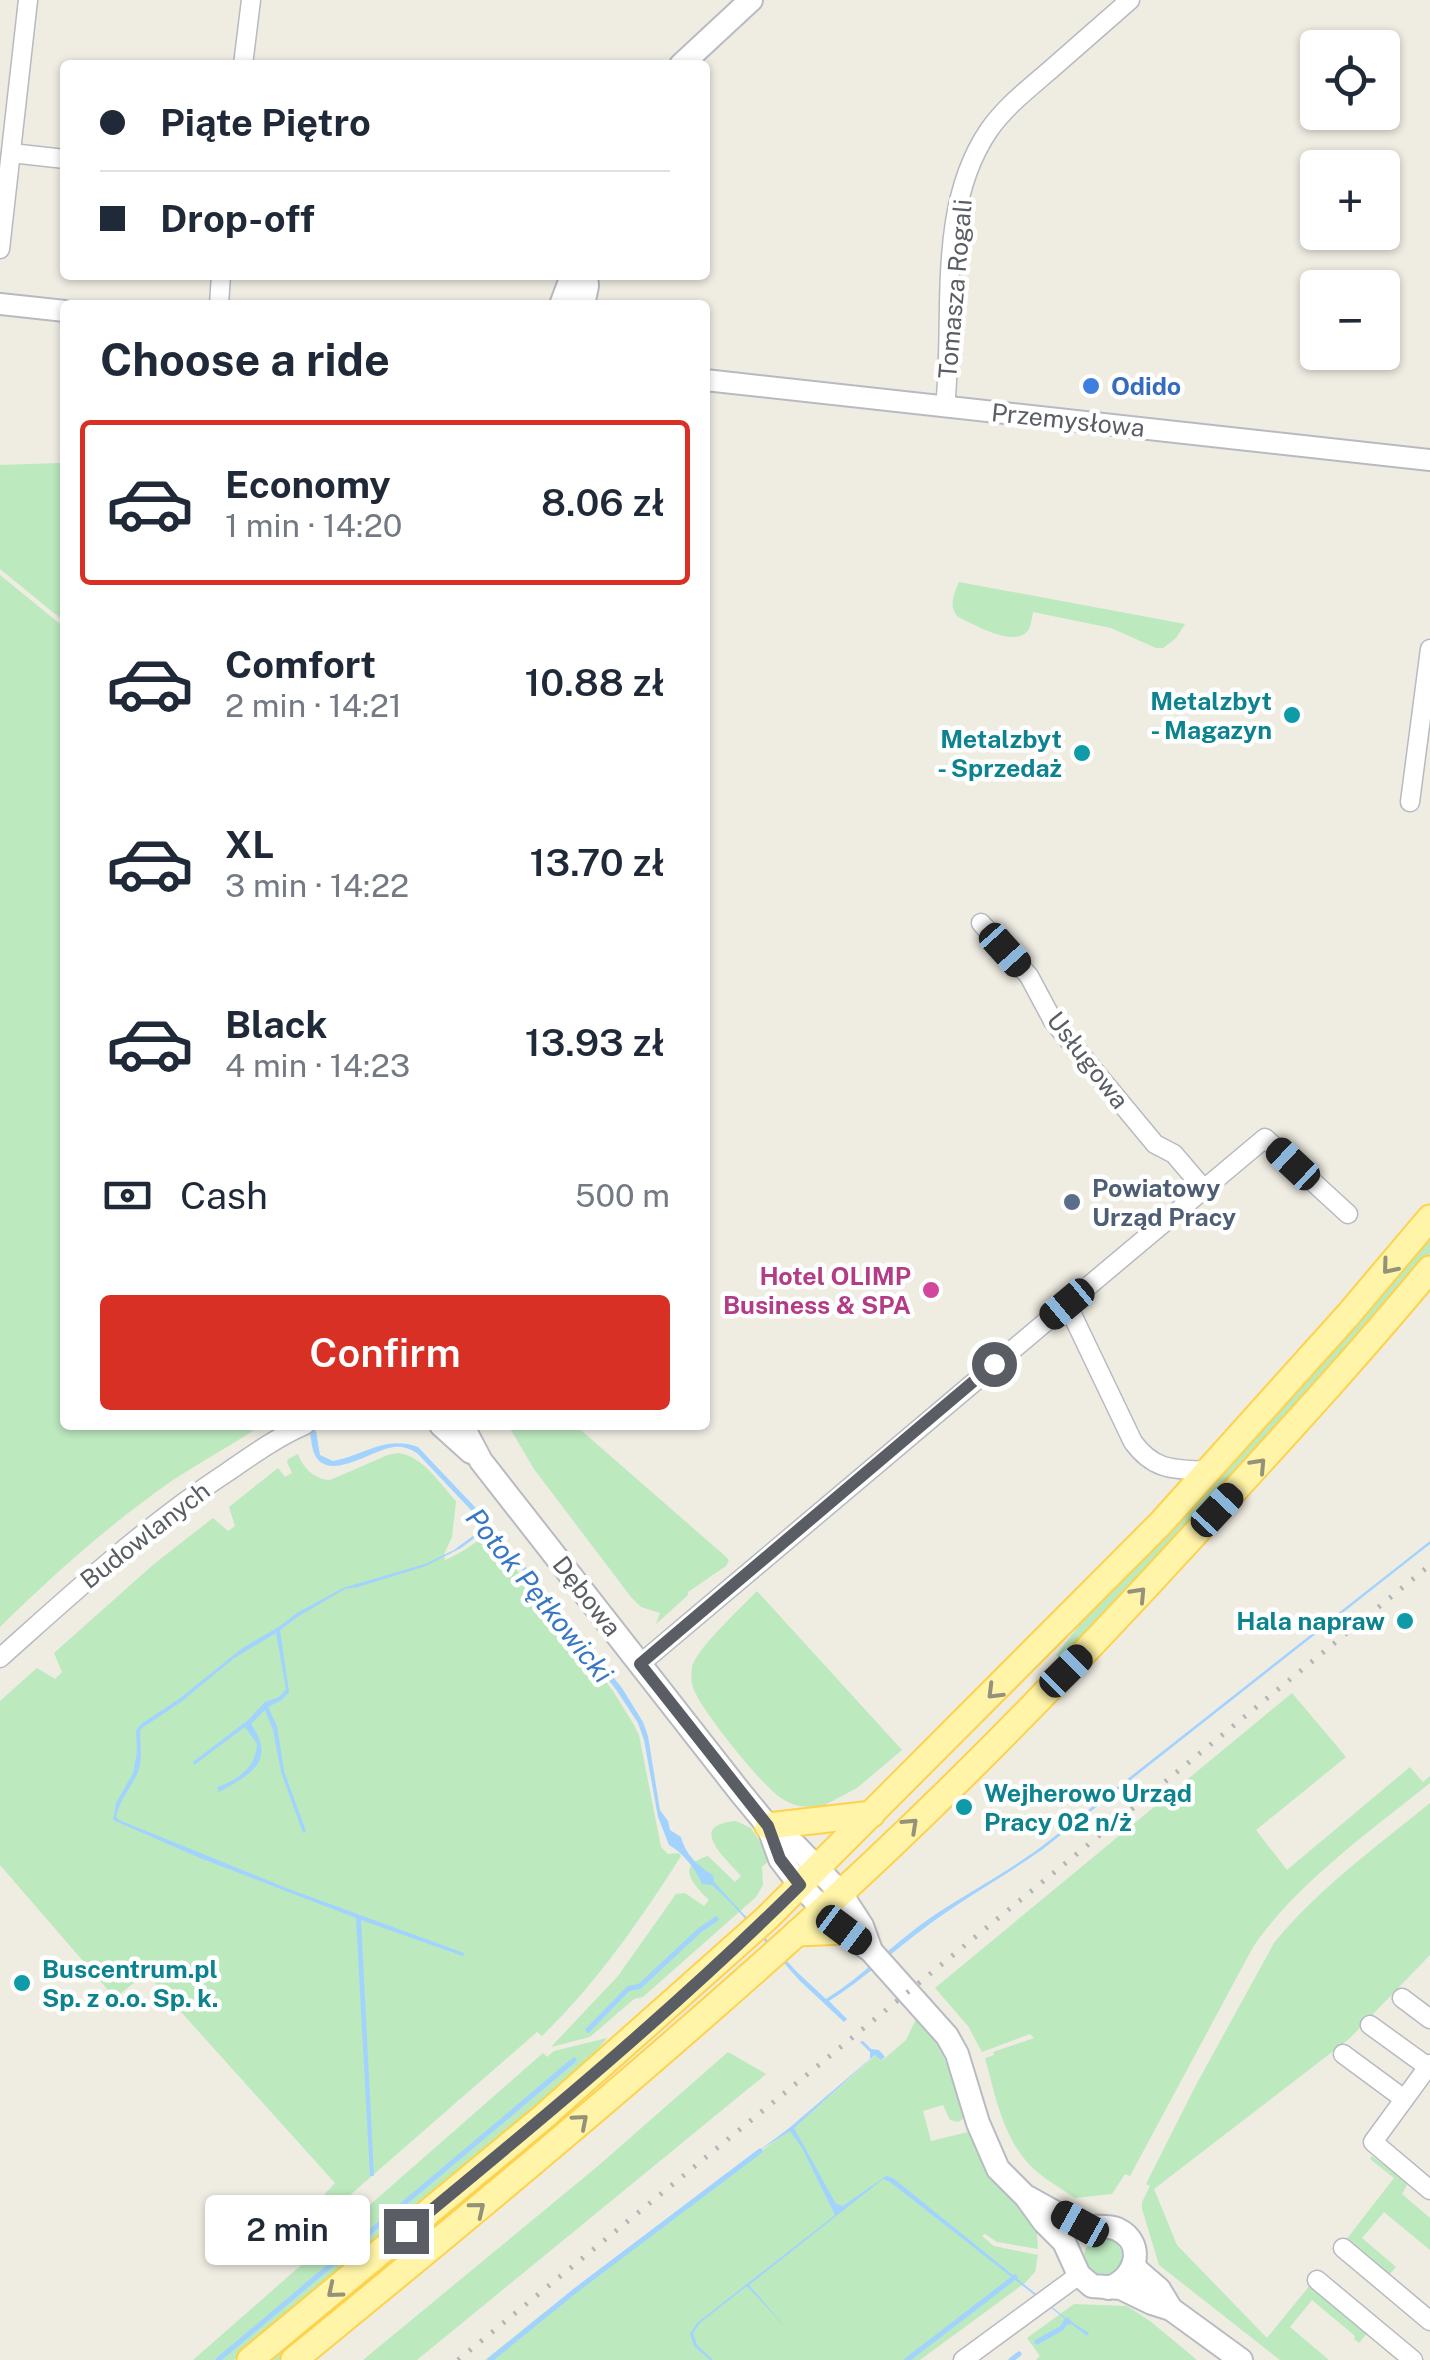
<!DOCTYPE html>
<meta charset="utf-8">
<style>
body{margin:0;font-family:"Public Sans",sans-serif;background:#f6f6f7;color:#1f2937;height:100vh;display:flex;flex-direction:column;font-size:38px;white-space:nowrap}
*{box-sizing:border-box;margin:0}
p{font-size:32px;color:#747a83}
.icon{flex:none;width:55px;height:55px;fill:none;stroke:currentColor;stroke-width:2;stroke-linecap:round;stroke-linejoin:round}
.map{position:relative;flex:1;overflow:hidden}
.panel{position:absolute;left:60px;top:300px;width:650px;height:1130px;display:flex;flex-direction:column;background:#fff;border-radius:10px;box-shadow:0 2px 8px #0004}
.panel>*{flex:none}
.top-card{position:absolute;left:60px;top:60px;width:650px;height:220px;border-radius:10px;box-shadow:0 2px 8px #0004;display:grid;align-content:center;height:220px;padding:0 40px;background:#fff}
.fabs{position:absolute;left:1300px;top:30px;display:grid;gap:20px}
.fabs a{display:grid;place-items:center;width:100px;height:100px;border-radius:10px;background:#fff;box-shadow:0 2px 8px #0004;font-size:50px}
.end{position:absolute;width:45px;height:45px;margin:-22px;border:12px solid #5a5e64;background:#fff;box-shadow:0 0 0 5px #fff}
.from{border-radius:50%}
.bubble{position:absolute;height:70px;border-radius:10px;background:#fff;box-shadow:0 2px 8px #0004;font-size:32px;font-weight:600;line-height:70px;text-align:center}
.car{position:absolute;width:30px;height:60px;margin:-30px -15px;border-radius:12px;box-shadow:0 0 8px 2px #0007;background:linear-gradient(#222 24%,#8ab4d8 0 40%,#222 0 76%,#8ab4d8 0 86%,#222 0)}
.top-card b{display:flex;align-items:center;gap:35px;height:95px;font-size:38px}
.top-card b+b{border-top:2px solid #e0e1e3}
.top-card i{width:25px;height:25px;background:#1f2937}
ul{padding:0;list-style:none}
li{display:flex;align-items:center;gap:30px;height:165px;margin:0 20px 15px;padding:0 20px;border:5px solid transparent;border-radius:10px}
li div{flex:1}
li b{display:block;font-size:38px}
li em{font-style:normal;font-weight:600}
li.selected{border-color:#d93025}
li>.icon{width:90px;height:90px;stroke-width:1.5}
h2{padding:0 40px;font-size:45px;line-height:120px}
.pay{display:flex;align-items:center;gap:25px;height:110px;padding:0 40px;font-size:38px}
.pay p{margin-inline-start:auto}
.primary-button{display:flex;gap:20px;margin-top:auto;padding:20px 40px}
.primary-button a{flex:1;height:115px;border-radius:10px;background:#d93025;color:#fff;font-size:40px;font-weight:600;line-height:115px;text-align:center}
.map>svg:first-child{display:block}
</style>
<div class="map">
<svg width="1430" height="2360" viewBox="0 0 1430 2360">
<rect width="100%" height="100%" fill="#efece2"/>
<!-- green -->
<g fill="#bce9be">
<path d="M60,463H65V622L0,569V465Z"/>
<path d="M0,575L65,628V1425L260,1426C232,1445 202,1461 173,1480C111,1523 54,1574 0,1627Z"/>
<path d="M959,582L1185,624L1176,638L1163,648H1156L1111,628L1033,612C1032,618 1031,624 1029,629C1016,650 974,624 958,617C948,606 954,594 959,582Z"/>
<path d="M1430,1233V1253L1256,1453L1062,1660L1056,1655L1094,1606Z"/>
<path d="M508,1425H575L725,1556L729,1560L726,1566L688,1592V1595L656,1624L660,1613L641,1607L631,1597L534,1469Z"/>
<path d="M398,1453C423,1456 440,1484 456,1501L452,1537L444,1554L445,1560C460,1554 474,1544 487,1534L573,1638L613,1691L634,1725L639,1735L661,1847L668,1854L679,1853L681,1856C639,1922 598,1981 542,2036L537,2032L334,2209L326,2207L319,2200L335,2183L146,1973L115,1998L0,1865V1701L37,1668L55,1679L62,1672L54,1653L154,1564L213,1518L228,1531L235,1526L229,1507L278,1468L285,1477L292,1473L287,1462L288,1459L298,1454C303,1468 314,1479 330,1480L388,1455Z"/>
<path d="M757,1591L902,1750L857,1788L819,1808L818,1806C804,1808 793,1806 781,1798C762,1786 702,1711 694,1690C691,1683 691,1675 692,1667C696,1649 742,1607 757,1591Z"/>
<path d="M1292,1693L1346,1757L1256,1830L1287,1870L1410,1767L1423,1782L1430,1776V1783C1370,1831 1296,1884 1253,1947L1130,2176L1125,2174L1112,2194L1075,2198C1062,2189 1048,2181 1036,2171C1004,2143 996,2098 985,2058L994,2055L993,2052L1034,2038L1030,2034L982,2052L968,2026L935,1988Z"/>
<path d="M1430,1803V1955L1349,2039L1154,2189L1177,2245L1267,2338L1311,2284L1368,2332L1359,2343L1354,2339L1355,2336L1312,2300L1290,2327L1329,2360H1280L1159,2265L1142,2209V2202L1150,2186L1146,2184L1196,2085L1274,1943C1318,1889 1376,1847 1430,1803Z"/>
<path d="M736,1821L751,1828L771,1859L762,1867L763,1885L756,1897L643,1997L634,1999L590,2037L551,2047L618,1976L676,1894L685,1893L704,1906L709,1900C694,1885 674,1866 708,1856L735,1882L741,1876C727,1859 685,1825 736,1821Z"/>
<path d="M917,2017C946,2053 952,2074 965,2118L958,2122L950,2120L943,2105L923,2111L931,2141L968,2132C989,2180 1002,2192 1041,2226L1037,2233L1038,2249L997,2242L985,2234L982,2236L994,2246L1038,2255L1035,2272L1026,2282L920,2360H485L542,2314L577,2292L733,2171L797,2125L876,2055L881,2060L884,2059L906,2040Z"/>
<path d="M607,2038L591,2058L462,2172L234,2360H193L543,2053L547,2057L554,2051Z"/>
<path d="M728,2052L766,2074L417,2360H363L598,2166Z"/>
<path d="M550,2121L555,2127L487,2191L282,2360H262Z"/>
<path d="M1372,2156L1408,2183L1402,2194L1430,2218V2250L1384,2212L1362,2238L1396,2267L1388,2276L1346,2240L1394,2178L1370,2159Z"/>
<circle cx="1103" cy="2257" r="19"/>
<path d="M1074,2304L1127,2306L1150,2321L1197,2360H1036L1040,2356L1027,2338Z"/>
</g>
<!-- water -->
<g fill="#a2d3ff">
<path d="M309,1425H315L320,1455L333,1461C364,1456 384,1435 418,1447L492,1525L622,1688L643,1722L648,1736L660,1810L668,1821L670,1830L681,1837C685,1854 699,1867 713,1875L714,1882L797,1972L826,1999C863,1976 894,1943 930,1918C967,1893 1006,1873 1041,1847L1430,1541V1544L1043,1849C1005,1876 964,1898 927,1926C894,1950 864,1979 829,2001L847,2019L844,2022L799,1980L733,1905L712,1885L702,1884C696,1869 683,1853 669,1845L658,1817L644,1740L638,1723L617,1691L575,1635L488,1528L461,1548L426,1566L358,1587L345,1589L299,1616L280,1630L289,1692L282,1700L268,1707L277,1726L284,1771L306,1831L303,1833L281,1772L273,1730L265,1710L251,1724C277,1761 250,1775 219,1792L217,1787C238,1780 256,1767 257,1744L245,1727L194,1765L193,1762L248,1720L265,1702L279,1697L286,1689L276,1633L233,1659L181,1702L142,1728L140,1730C140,1743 143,1759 138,1772C131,1788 120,1799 116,1817L119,1820L289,1889L464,1953L463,1956L361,1920L374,2176H370L356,1918L200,1858L113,1820L116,1803L133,1773L137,1752L136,1731L141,1724L179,1699L241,1649L280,1626L297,1613L343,1588L425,1564L454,1550L486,1526L417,1453C410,1449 403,1446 394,1447C374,1449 331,1481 316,1457C311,1449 311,1435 309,1425Z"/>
<path d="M863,2041L871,2049L879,2050L885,2057L881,2060L875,2055L794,2128L836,2204L843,2206L886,2176L893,2178L1067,2319L1089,2333L1087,2336L890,2182L883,2179L749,2285L787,2329L747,2286L700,2323L693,2333L697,2345L713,2360H710L694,2346L690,2334L697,2323L835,2215L802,2148L790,2131L757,2152L788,2129L870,2059V2052L860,2042Z"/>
</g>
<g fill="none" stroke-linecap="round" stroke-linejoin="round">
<!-- stream -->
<g stroke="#a2d3ff" stroke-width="5">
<path d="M588,2030L628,1989L640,1986L700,1930L716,1919"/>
<path d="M1037,2342L1062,2328L1067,2320L1069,2322"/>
<path d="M218,2360L574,2060"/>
<path d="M490,2360L576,2290L760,2151"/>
<path d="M907,2360L1015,2277"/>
<path d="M1011,2360L1019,2354"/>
</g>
<!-- minor casing -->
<g stroke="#b7bac0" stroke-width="21">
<g id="minor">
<path d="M243,65L251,0"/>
<path d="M11,153L65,159"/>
<path d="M0,249L28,0"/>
<path d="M219,305L221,275"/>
<path d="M945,407C955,317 935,209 989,130C1005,107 1028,89 1049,71C1076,47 1103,24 1130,0"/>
<path d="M1410,802L1430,649"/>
<path d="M981,923L1029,976L1053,1021L1155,1144L1174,1154L1203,1188"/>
<path d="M1067,1304L1265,1138L1348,1214"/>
<path d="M0,1658C73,1593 144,1527 226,1473C251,1456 277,1437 305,1425"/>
<path d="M640,1664L1067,1304L1133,1442C1154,1471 1174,1469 1207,1471"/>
<path d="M1402,1998L1430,2019"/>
<path d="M1370,2025L1428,2067"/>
<path d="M1343,2054L1404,2099"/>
<path d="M1430,2064L1373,2142L1430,2190"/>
<path d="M1343,2248L1430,2321"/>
<path d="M1317,2280L1413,2360"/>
<path d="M963,2360L1079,2275"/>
</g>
</g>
<!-- tertiary casing -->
<g stroke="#b7bac0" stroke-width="24">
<g id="tertiary">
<path d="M0,304L65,311"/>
<path d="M705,380L1430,460"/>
</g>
</g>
<!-- secondary casing -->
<g stroke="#b8bbc2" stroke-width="26">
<g id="secondary">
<path d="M681,65L751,0"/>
<path d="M561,305L570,281L574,275"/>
<path d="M583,305L587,286L586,275"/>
<path d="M441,1425L471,1452"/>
<path d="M462,1425L481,1461L740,1792L768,1826L796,1846L840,1892L862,1926L870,1948"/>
<path d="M768,1826L780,1859L800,1885L844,1931L871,1951L947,2036L957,2054L978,2123L998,2169L1026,2197L1044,2222L1064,2242L1079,2275L1092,2286L1121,2288L1152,2303L1171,2309L1241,2360"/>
<path d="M1029,2198C1044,2206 1070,2222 1085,2226C1096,2228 1107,2225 1117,2229C1147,2243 1136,2280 1108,2288"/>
<path d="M1134,2264L1137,2270L1159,2289L1171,2309"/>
</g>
</g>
<!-- primary casing -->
<g stroke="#fed24c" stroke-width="29">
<g id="primary">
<path d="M768,1826L872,1814"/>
<path d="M797,1933L844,1931"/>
<path d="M250,2360L542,2118L768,1917L1161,1523L1348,1315L1430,1218"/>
<path d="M294,2360C464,2221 633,2081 796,1934C935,1809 1067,1674 1193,1536C1273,1448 1354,1361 1430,1269"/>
</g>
</g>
<!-- minor -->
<use href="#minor" stroke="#fff" stroke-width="18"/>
<!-- tertiary -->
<use href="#tertiary" stroke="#fff" stroke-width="20"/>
<!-- secondary -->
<use href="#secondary" stroke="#fff" stroke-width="22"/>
<!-- primary -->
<use href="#primary" stroke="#fff4a7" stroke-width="25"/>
<!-- rail -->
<path stroke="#b4b5b5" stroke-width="5" stroke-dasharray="2.5 12" stroke-linecap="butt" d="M458,2360L1430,1565"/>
</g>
<!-- one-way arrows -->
<defs><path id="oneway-chevron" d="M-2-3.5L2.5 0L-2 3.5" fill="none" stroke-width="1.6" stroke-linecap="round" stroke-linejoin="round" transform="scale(2.5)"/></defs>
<g stroke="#94927b">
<use href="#oneway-chevron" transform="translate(1389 1267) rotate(130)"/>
<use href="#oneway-chevron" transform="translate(1259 1465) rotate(-47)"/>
<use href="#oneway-chevron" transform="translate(1139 1594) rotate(-47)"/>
<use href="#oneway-chevron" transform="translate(994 1692) rotate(135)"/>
<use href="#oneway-chevron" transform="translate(911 1825) rotate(-43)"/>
<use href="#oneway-chevron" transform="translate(581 2121) rotate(-41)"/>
<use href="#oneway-chevron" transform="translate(478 2209) rotate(-39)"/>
<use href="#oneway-chevron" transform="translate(334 2291) rotate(140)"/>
</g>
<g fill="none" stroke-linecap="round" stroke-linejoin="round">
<!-- route -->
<path stroke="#5a5e64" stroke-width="12" d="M406,2231C541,2120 676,2008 800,1885L780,1859L768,1826L640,1664L994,1364"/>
</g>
<!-- markers -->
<circle fill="#3f7fe0" stroke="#fff" stroke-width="4" cx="1091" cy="386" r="10"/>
<g fill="#0f9aa8" stroke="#fff" stroke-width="4">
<circle cx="1292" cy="715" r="10"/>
<circle cx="1082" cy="753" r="10"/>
<circle cx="1405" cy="1621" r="10"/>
<circle cx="964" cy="1807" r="10"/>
<circle cx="22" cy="1983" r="10"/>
</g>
<circle fill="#5c6f8a" stroke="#fff" stroke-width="4" cx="1072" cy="1202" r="10"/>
<circle fill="#d1479c" stroke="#fff" stroke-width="4" cx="931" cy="1290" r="10"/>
<g text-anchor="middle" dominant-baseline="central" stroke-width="9" stroke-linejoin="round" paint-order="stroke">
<!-- street labels -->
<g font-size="25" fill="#5a5e64" stroke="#fff">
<text transform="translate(955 289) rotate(-85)">Tomasza Rogali</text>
<text transform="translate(1068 420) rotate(6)">Przemysłowa</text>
<text transform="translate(1088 1060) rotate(52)">Usługowa</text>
<text transform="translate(145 1535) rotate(-38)">Budowlanych</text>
<text transform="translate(587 1596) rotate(52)">Dębowa</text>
</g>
<!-- shop labels -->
<g font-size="25" font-weight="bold" fill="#366cbe" stroke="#fff" text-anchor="start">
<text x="1111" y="386">Odido</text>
</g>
<!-- culture labels -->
<g font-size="25" font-weight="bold" fill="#0d838f" stroke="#fff" text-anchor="end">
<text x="1272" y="701">Metalzbyt<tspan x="1272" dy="29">- Magazyn</tspan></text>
<text x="1062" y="739">Metalzbyt<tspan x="1062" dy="29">- Sprzedaż</tspan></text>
<text x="1385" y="1621">Hala napraw</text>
<text x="984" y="1793" text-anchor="start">Wejherowo Urząd<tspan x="984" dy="29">Pracy 02 n/ż</tspan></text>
<text x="42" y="1969" text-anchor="start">Buscentrum.pl<tspan x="42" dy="29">Sp. z o.o. Sp. k.</tspan></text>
</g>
<!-- service labels -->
<g font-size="25" font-weight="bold" fill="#4e5e75" stroke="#fff" text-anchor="start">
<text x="1092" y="1188">Powiatowy<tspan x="1092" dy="29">Urząd Pracy</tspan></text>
</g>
<!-- hotel labels -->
<g font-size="25" font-weight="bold" fill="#b23c85" stroke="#fff" text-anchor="end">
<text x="911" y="1276">Hotel OLIMP<tspan x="911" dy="29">Business &amp; SPA</tspan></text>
</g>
<!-- water labels -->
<g font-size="28" font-style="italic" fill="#3777c4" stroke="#fff">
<text transform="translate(540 1595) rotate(51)">Potok Pętkowicki</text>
</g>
</g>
</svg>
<div class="fabs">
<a><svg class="icon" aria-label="locate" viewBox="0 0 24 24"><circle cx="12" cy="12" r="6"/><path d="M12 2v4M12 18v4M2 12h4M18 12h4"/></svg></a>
<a>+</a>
<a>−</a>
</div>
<i class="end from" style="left:994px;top:1364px"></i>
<i class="end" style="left:406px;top:2231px"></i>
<div class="bubble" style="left:205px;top:2195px;width:165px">2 min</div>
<i class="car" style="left:1005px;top:950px;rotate:138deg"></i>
<i class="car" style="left:1293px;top:1164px;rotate:313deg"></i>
<i class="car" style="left:1067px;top:1304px;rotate:230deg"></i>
<i class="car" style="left:1217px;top:1510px;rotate:43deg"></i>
<i class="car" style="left:1066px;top:1671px;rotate:45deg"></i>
<i class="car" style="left:844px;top:1930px;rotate:127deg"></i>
<i class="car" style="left:1080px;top:2224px;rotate:299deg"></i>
<div class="top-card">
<b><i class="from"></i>Piąte Piętro</b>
<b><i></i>Drop-off</b>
</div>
<section class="panel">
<h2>Choose a ride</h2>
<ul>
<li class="selected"><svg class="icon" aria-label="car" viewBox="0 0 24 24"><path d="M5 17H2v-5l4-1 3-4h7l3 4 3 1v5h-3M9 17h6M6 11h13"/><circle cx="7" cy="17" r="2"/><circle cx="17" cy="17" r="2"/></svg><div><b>Economy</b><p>1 min · 14:20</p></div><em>8.06 zł</em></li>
<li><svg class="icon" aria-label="car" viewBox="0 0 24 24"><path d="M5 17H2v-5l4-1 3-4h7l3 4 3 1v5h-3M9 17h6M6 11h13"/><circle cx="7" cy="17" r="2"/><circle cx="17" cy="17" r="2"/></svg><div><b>Comfort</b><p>2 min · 14:21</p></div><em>10.88 zł</em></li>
<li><svg class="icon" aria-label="car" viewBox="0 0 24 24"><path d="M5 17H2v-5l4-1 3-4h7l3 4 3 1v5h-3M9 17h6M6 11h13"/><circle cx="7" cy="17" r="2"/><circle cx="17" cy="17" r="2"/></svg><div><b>XL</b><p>3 min · 14:22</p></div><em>13.70 zł</em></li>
<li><svg class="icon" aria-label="car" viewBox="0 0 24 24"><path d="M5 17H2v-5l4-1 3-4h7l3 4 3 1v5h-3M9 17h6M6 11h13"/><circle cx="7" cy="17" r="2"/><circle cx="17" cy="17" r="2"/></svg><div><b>Black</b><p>4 min · 14:23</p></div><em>13.93 zł</em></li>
</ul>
<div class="pay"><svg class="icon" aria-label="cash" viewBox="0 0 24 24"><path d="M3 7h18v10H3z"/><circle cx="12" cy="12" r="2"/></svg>Cash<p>500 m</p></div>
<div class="primary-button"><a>Confirm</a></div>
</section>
</div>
